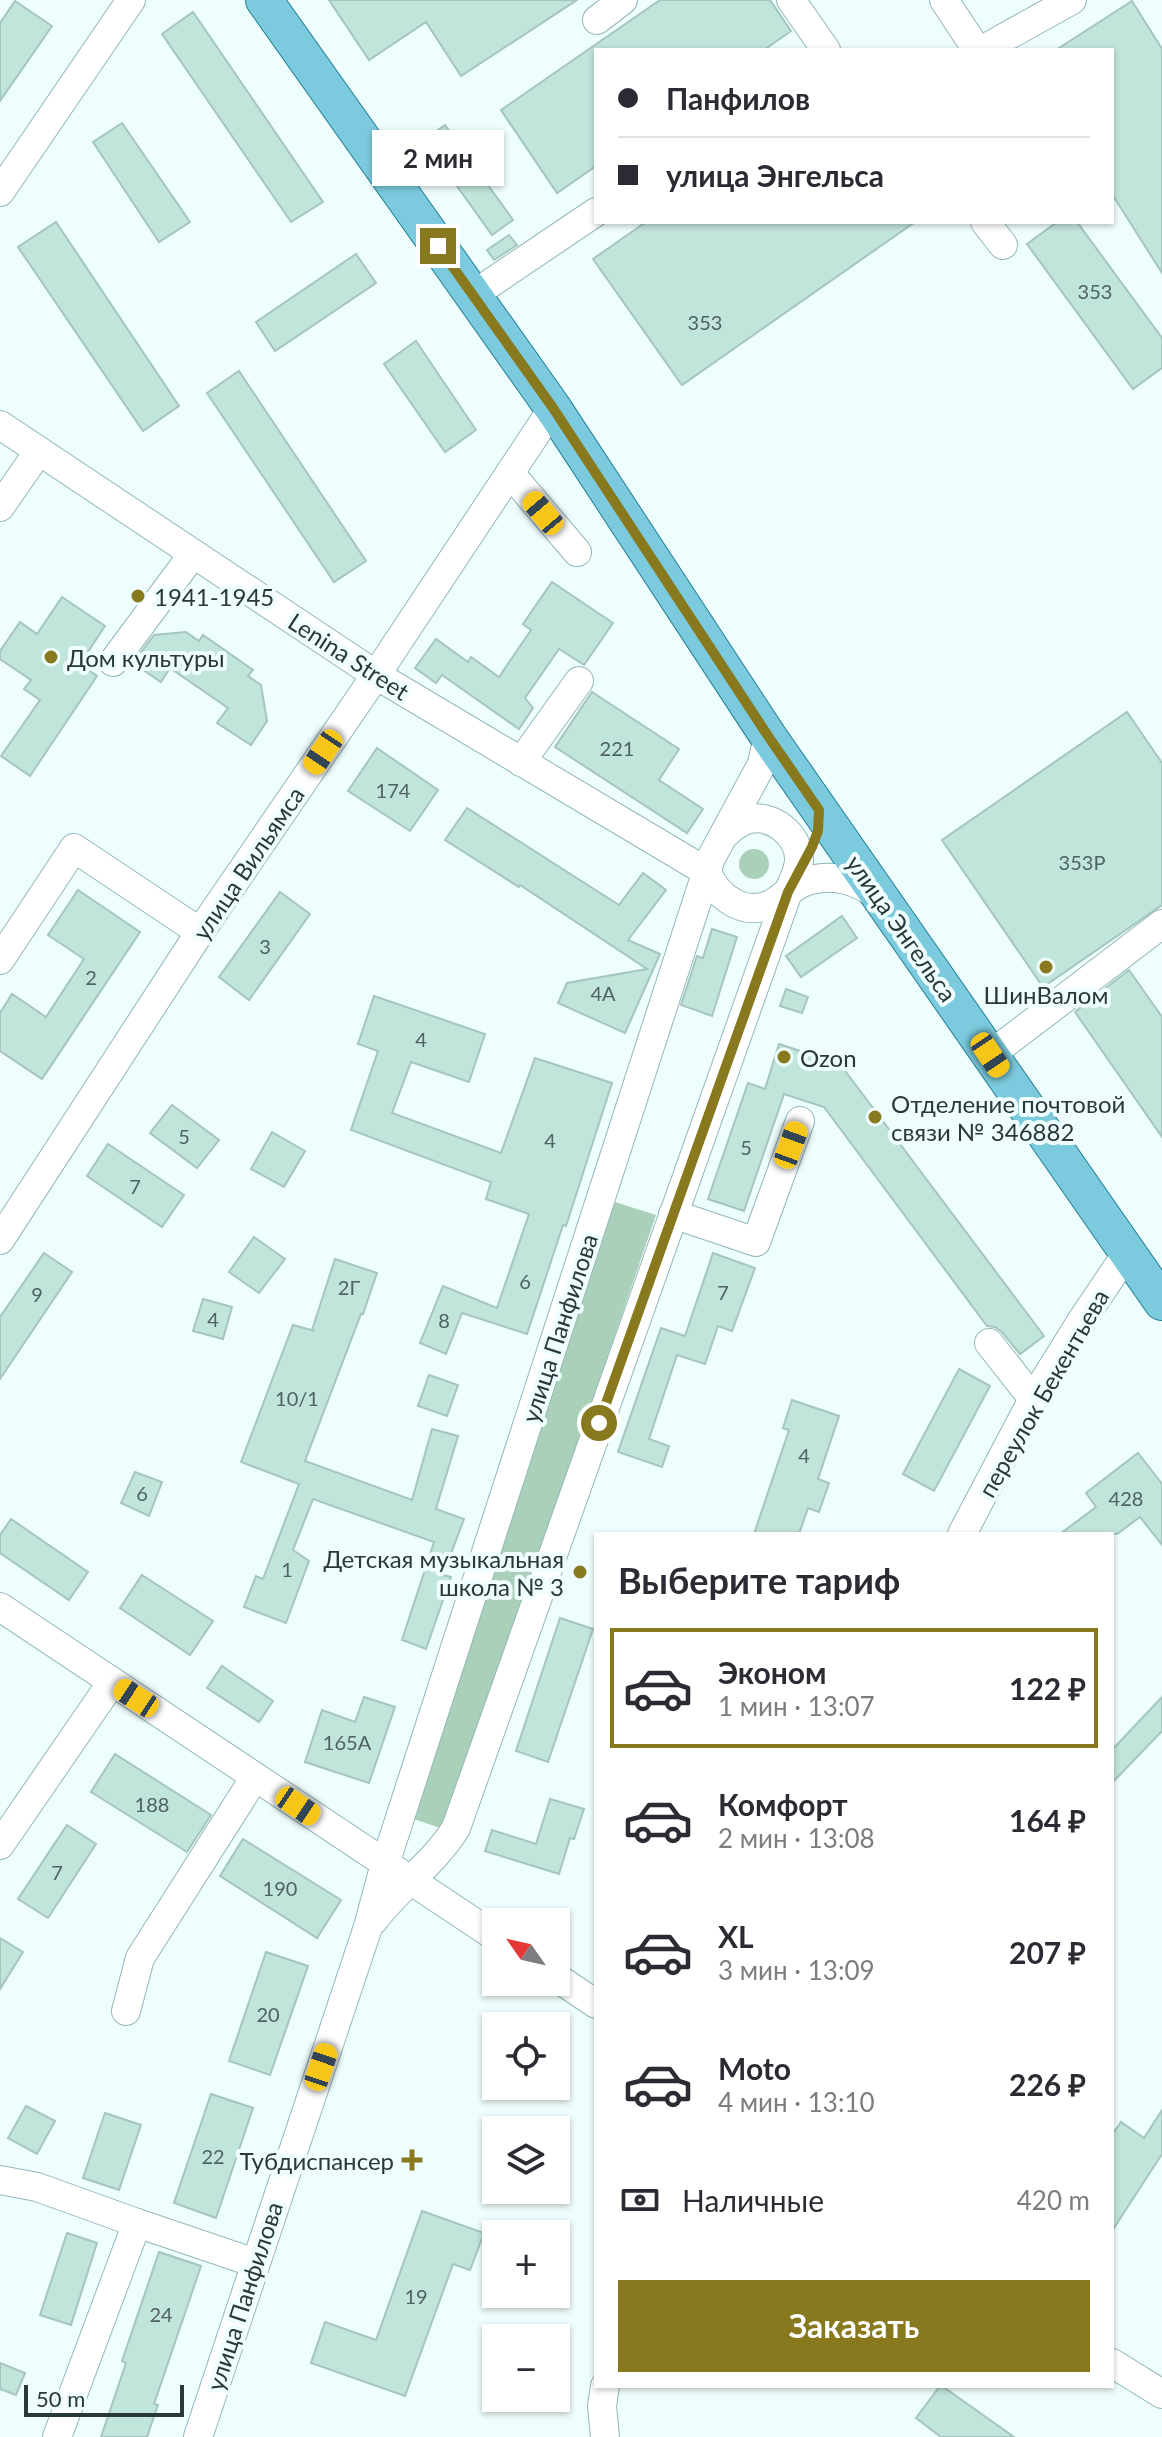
<!DOCTYPE html>
<html lang="ru">
<meta charset="utf-8">
<style>
body{margin:0;font-family:Lato,sans-serif;background:#f7f7f7;color:#2b2b33;height:100vh;display:flex;flex-direction:column;font-size:30px;white-space:nowrap}
*{box-sizing:border-box;margin:0}
p{font-size:26px;color:#7c7c81}
.icon{flex:none;width:44px;height:44px;fill:none;stroke:currentColor;stroke-width:2;stroke-linecap:round;stroke-linejoin:round}
.map{position:relative;flex:1;overflow:hidden}
.sheet{position:absolute;left:594px;top:1532px;width:520px;height:856px;display:flex;flex-direction:column;background:#fff;border-radius:0px;box-shadow:0 2px 6px #0004}
.sheet>*{flex:none}
.hud{position:absolute;left:594px;top:48px;width:520px;height:176px;border-radius:0px;box-shadow:0 2px 6px #0004;display:grid;align-content:center;height:176px;padding:0 24px;background:#fff}
.needle{width:52px;rotate:304deg}
.tools{position:absolute;left:482px;top:1908px;display:grid;gap:16px}
.tools a{display:grid;place-items:center;width:88px;height:88px;border-radius:0px;background:#fff;box-shadow:0 2px 6px #0004;font-size:40px}
.scale{position:absolute;left:24px;bottom:20px;width:160px;box-sizing:border-box;padding-left:8px;border:4px solid #293839;border-top:0;font-size:22px;line-height:28px;white-space:nowrap;color:#293839;-webkit-text-stroke:6px #eefdfd;paint-order:stroke}
.end{position:absolute;width:36px;height:36px;margin:-18px;border:10px solid #88791e;background:#fff;box-shadow:0 0 0 4px #fff}
.from{border-radius:50%}
.bubble{position:absolute;height:56px;border-radius:0px;background:#fff;box-shadow:0 2px 6px #0004;font-size:26px;font-weight:700;line-height:56px;text-align:center}
.car{position:absolute;width:24px;height:48px;margin:-24px -12px;border-radius:10px;box-shadow:0 0 6px 2px #0007;background:linear-gradient(#f5c518 24%,#345 0 40%,#f5c518 0 76%,#345 0 86%,#f5c518 0)}
.hud b{display:flex;align-items:center;gap:28px;height:76px;font-size:30px}
.hud b+b{border-top:2px solid #e1e1e2}
.hud i{width:20px;height:20px;background:#2b2b33}
ul{padding:0;list-style:none}
li{display:flex;align-items:center;gap:24px;height:120px;margin:0 16px 12px;padding:0 8px;border:4px solid transparent;border-radius:0px}
li div{flex:1}
li b{display:block;font-size:30px}
li em{font-style:normal;font-weight:700}
li.on{border-color:#88791e}
li>.icon{width:72px;height:72px;stroke-width:1.5}
h2{padding:0 24px;font-size:36px;line-height:96px}
.pay{display:flex;align-items:center;gap:20px;height:88px;padding:0 24px;font-size:30px}
.pay p{margin-inline-start:auto}
.cta{display:flex;gap:16px;margin-top:auto;padding:16px 24px}
.cta a{flex:1;height:92px;border-radius:0px;background:#88791e;color:#fff;font-size:32px;font-weight:700;line-height:92px;text-align:center}
.map>svg:first-child{display:block}
</style>
<div class="map">
<svg width="1162" height="2437" viewBox="0 0 1162 2437">
<rect width="100%" height="100%" fill="#eefdfd"/>
<!-- green -->
<g fill="#aad0ba">
<circle cx="754" cy="864" r="15"/>
<path d="M615,1202L656,1215L446,1830L408,1817Z"/>
</g>
<!-- building -->
<g fill="#c1e4db" stroke="#a4c6be" stroke-width="2">
<path d="M329,0H577L461,76L426,22L369,60Z"/>
<path d="M660,0H770L791,31L764,50H596V166L557,193L501,110Z"/>
<path d="M15,1L52,26L0,101V23Z"/>
<path d="M1132,1L1162,49V273L1112,194V50H1056Z"/>
<path d="M193,12L323,202L291,222L162,34Z"/>
<path d="M122,123L190,222L159,242L93,142Z"/>
<path d="M445,125L513,220L492,235L424,140Z"/>
<path d="M56,222L179,406L143,431L18,247Z"/>
<path d="M646,222H915L682,385L593,259Z"/>
<path d="M1057,222H1077L1162,338V368L1133,389L1027,244Z"/>
<path d="M509,235L517,245L494,260L487,250Z"/>
<path d="M356,254L376,283L275,351L256,322Z"/>
<path d="M416,341L476,430L445,452L384,364Z"/>
<path d="M239,371L366,561L334,582L207,393Z"/>
<path d="M552,582L613,623L584,665L559,649L525,698L533,708L519,729L442,675L436,683L415,668L436,639L468,662L471,657L499,677L531,630L523,624Z"/>
<path d="M62,597L105,626L80,664L97,676L30,776L1,756L40,700L24,689L31,680L0,659V651L20,622L37,634Z"/>
<path d="M186,632L199,641L203,635L253,670L248,676L261,685L267,721L251,745L217,723L228,708L170,668L161,682L133,663L154,635Z"/>
<path d="M592,692L679,749L659,780L703,809L687,833L555,747Z"/>
<path d="M1127,712L1162,763V905L1043,987L942,840Z"/>
<path d="M377,748L438,790L410,831L348,791Z"/>
<path d="M467,808L619,905L643,873L666,890L628,940L660,954L625,1033L558,1003L567,983L647,969L520,885L519,887L445,840Z"/>
<path d="M78,890L140,932L42,1079L0,1051V1013L12,994L46,1017L84,959L48,935Z"/>
<path d="M280,892L310,914L249,1000L219,977Z"/>
<path d="M842,916L857,938L801,977L786,956Z"/>
<path d="M712,929L737,937L712,1016L681,1005L697,956L703,958Z"/>
<path d="M1129,970L1162,1017V1137L1075,1012Z"/>
<path d="M786,989L808,997L802,1013L780,1006Z"/>
<path d="M374,996L485,1034L469,1082L411,1062L392,1113L501,1153L535,1058L612,1083L566,1226L563,1225L527,1334L462,1313L446,1354L420,1343L443,1286L497,1308L529,1214L486,1199L491,1182L351,1130L378,1051L358,1044Z"/>
<path d="M779,1044L840,1064L1044,1336L1020,1354L1002,1332L995,1327L987,1326L824,1107L784,1094L744,1211L708,1199L748,1083L765,1089Z"/>
<path d="M172,1105L219,1140L197,1168L150,1133Z"/>
<path d="M272,1132L305,1151L284,1187L251,1169Z"/>
<path d="M108,1144L184,1195L162,1227L87,1176Z"/>
<path d="M254,1237L285,1259L259,1293L229,1272Z"/>
<path d="M44,1253L72,1272L0,1379V1317Z"/>
<path d="M713,1253L755,1268L732,1331L718,1326L705,1364L677,1355L649,1439L669,1446L662,1467L618,1452L661,1328L685,1336Z"/>
<path d="M335,1259L377,1273L363,1314H361L305,1461L412,1500L432,1429L458,1436L436,1509L464,1519L443,1575L451,1577L426,1649L402,1640L434,1542L313,1499L293,1550L309,1561L286,1623L244,1607L256,1576L263,1579L299,1484L241,1462L293,1325L315,1331L312,1330Z"/>
<path d="M203,1299L232,1307L223,1339L193,1331Z"/>
<path d="M959,1369L990,1386L934,1491L903,1474Z"/>
<path d="M429,1375L458,1385L447,1416L418,1406Z"/>
<path d="M792,1400L839,1416L818,1479L829,1483L819,1512L808,1508L799,1534H754L789,1430L783,1428Z"/>
<path d="M1138,1453L1162,1484V1545L1140,1517L1117,1534H1060L1096,1507L1086,1493Z"/>
<path d="M135,1472L162,1482L149,1516L121,1503Z"/>
<path d="M11,1519L88,1572L69,1600L0,1553V1535Z"/>
<path d="M142,1575L213,1621L190,1655L120,1608Z"/>
<path d="M560,1618L593,1629L548,1762L516,1751Z"/>
<path d="M222,1666L273,1701L259,1722L207,1688Z"/>
<path d="M364,1697L395,1707L369,1783L305,1762L322,1710L355,1722Z"/>
<path d="M1162,1697V1731L1112,1783V1750Z"/>
<path d="M115,1754L211,1815L187,1852L91,1792Z"/>
<path d="M550,1799L584,1809L574,1839L570,1838L559,1874L485,1851L492,1830L536,1844Z"/>
<path d="M67,1825L96,1844L48,1918L18,1899Z"/>
<path d="M243,1839L341,1900L317,1938L220,1876Z"/>
<path d="M0,1938L23,1952L0,1989Z"/>
<path d="M266,1952L308,1966L270,2075L229,2061Z"/>
<path d="M211,2094L253,2108L216,2218L174,2203Z"/>
<path d="M26,2106L55,2121L37,2154L8,2138Z"/>
<path d="M1162,2110V2154L1112,2231V2135L1121,2122L1144,2138Z"/>
<path d="M105,2113L141,2125L119,2190L83,2178Z"/>
<path d="M422,2211L484,2233L470,2270L453,2264L405,2396L311,2363L325,2322L376,2340Z"/>
<path d="M67,2233L97,2243L71,2325L40,2315Z"/>
<path d="M159,2252L201,2266L154,2404L158,2405L147,2437H101L126,2363L122,2361Z"/>
<path d="M0,2363L25,2373L16,2395L0,2389Z"/>
<path d="M940,2386H942L1014,2437H941L916,2418Z"/>
</g>
<g fill="none" stroke-linecap="round" stroke-linejoin="round">
<!-- minor casing -->
<g stroke="#94b7b8" stroke-width="30">
<g id="minor">
<path d="M791,0L826,50"/>
<path d="M944,0L977,50"/>
<path d="M597,20L623,0"/>
<path d="M982,50L1072,0"/>
<path d="M0,192L131,0"/>
<path d="M985,222L1003,245"/>
<path d="M473,295L596,212"/>
<path d="M0,425L376,675L707,872"/>
<path d="M510,473L577,552"/>
<path d="M0,507L39,451"/>
<path d="M113,662L193,554"/>
<path d="M521,762L579,681"/>
<path d="M707,872C717,897 744,917 771,904C784,897 793,885 807,881C832,873 858,880 877,896"/>
<path d="M0,960L74,848L200,932"/>
<path d="M990,1055L1162,924"/>
<path d="M673,1214L756,1242L800,1121"/>
<path d="M0,1240L200,932L376,675L553,408"/>
<path d="M989,1343L1033,1399"/>
<path d="M962,1534L1033,1399L1082,1320L1127,1253"/>
<path d="M0,1607L496,1937"/>
<path d="M0,1845L112,1682"/>
<path d="M374,1920C399,1886 434,1864 456,1828L788,892C793,882 798,872 799,861C800,835 771,812 746,820C737,823 731,829 724,835"/>
<path d="M556,1977L596,2004"/>
<path d="M126,2011L140,1958L255,1777"/>
<path d="M0,2180L37,2187L137,2223L57,2437"/>
<path d="M137,2223L255,2263"/>
<path d="M1112,2363L1162,2394"/>
<path d="M605,2386L602,2406L605,2437"/>
<path d="M198,2437L368,1927L385,1864L711,858L762,764L768,736"/>
</g>
</g>
<!-- major casing -->
<g stroke="#258095" stroke-width="38">
<path id="major" d="M264,0L553,408L768,736L1162,1302"/>
</g>
<!-- minor -->
<use href="#minor" stroke="#fff" stroke-width="28"/>
<!-- major -->
<use href="#major" stroke="#7bcadd" stroke-width="36"/>
</g>
<g fill="none" stroke-linecap="round" stroke-linejoin="round">
<!-- route -->
<path stroke="#88791e" stroke-width="10" d="M438,246L553,408L768,736L819,810L818,831L812,847L788,892L599,1423"/>
</g>
<!-- markers -->
<g fill="#88791e" stroke="#eefdfd" stroke-width="3">
<circle cx="138" cy="596" r="8"/>
<circle cx="51" cy="657" r="8"/>
<circle cx="1046" cy="967" r="8"/>
<circle cx="784" cy="1057" r="8"/>
<circle cx="875" cy="1117" r="8"/>
<circle cx="580" cy="1572" r="8"/>
<path d="M408 2148h8v8h8v8h-8v8h-8v-8h-8v-8h8z"/>
</g>
<g text-anchor="middle" dominant-baseline="central" stroke-width="8" stroke-linejoin="round" paint-order="stroke">
<!-- number labels -->
<g font-size="20" fill="#4f6362">
<text x="1095" y="291">353</text>
<text x="705" y="322">353</text>
<text x="617" y="748">221</text>
<text x="393" y="790">174</text>
<text x="1082" y="862">353Р</text>
<text x="265" y="946">3</text>
<text x="91" y="977">2</text>
<text x="603" y="993">4А</text>
<text x="421" y="1039">4</text>
<text x="184" y="1136">5</text>
<text x="550" y="1140">4</text>
<text x="746" y="1147">5</text>
<text x="135" y="1186">7</text>
<text x="525" y="1281">6</text>
<text x="349" y="1287">2Г</text>
<text x="723" y="1292">7</text>
<text x="37" y="1294">9</text>
<text x="213" y="1319">4</text>
<text x="444" y="1320">8</text>
<text x="297" y="1398">10/1</text>
<text x="804" y="1455">4</text>
<text x="142" y="1493">6</text>
<text x="1126" y="1498">428</text>
<text x="287" y="1569">1</text>
<text x="347" y="1742">165А</text>
<text x="152" y="1804">188</text>
<text x="57" y="1872">7</text>
<text x="280" y="1888">190</text>
<text x="268" y="2014">20</text>
<text x="213" y="2156">22</text>
<text x="416" y="2296">19</text>
<text x="161" y="2314">24</text>
</g>
<!-- poi labels -->
<g font-size="24" fill="#293839" stroke="#eefdfd" text-anchor="start">
<text x="154" y="596">1941-1945</text>
<text x="67" y="657">Дом культуры</text>
<text x="1046" y="994" text-anchor="middle">ШинВалом</text>
<text x="800" y="1057">Ozon</text>
<text x="891" y="1103">Отделение почтовой<tspan x="891" dy="28">связи № 346882</tspan></text>
<text x="564" y="1558" text-anchor="end">Детская музыкальная<tspan x="564" dy="28">школа № 3</tspan></text>
<text x="394" y="2160" text-anchor="end">Тубдиспансер</text>
</g>
<!-- street labels -->
<g font-size="24" fill="#293839" stroke="#eefdfd">
<text transform="translate(349 656) rotate(33)">Lenina Street</text>
<text transform="translate(248 863) rotate(-56)">улица Вильямса</text>
<text transform="translate(902 928) rotate(55)">улица Энгельса</text>
<text transform="translate(559 1328) rotate(-72)">улица Панфилова</text>
<text transform="translate(1043 1393) rotate(-60)">переулок Бекентьева</text>
<text transform="translate(244 2296) rotate(-72)">улица Панфилова</text>
</g>
</g>
</svg>
<div class="tools">
<a><svg class="needle" viewBox="-14 -14 28 28"><path d="M0-13l5 13h-10z" fill="#e53935"/><path d="M0 13l5-13h-10z" fill="#7c7c81"/></svg></a>
<a><svg class="icon" aria-label="locate" viewBox="0 0 24 24"><circle cx="12" cy="12" r="6"/><path d="M12 2v4M12 18v4M2 12h4M18 12h4"/></svg></a>
<a><svg class="icon" aria-label="layers" viewBox="0 0 24 24"><path d="M12 4l9 5-9 5-9-5zM3 14l9 5 9-5"/></svg></a>
<a>+</a>
<a>−</a>
</div>
<div class="scale">50 m</div>
<i class="end from" style="left:599px;top:1423px"></i>
<i class="end" style="left:438px;top:246px"></i>
<div class="bubble" style="left:372px;top:130px;width:132px">2 мин</div>
<i class="car" style="left:543px;top:513px;rotate:320deg"></i>
<i class="car" style="left:323px;top:752px;rotate:214deg"></i>
<i class="car" style="left:990px;top:1055px;rotate:146deg"></i>
<i class="car" style="left:791px;top:1145px;rotate:20deg"></i>
<i class="car" style="left:136px;top:1698px;rotate:303deg"></i>
<i class="car" style="left:298px;top:1806px;rotate:124deg"></i>
<i class="car" style="left:321px;top:2067px;rotate:19deg"></i>
<div class="hud">
<b><i class="from"></i>Панфилов</b>
<b><i></i>улица Энгельса</b>
</div>
<section class="sheet">
<h2>Выберите тариф</h2>
<ul>
<li class="on"><svg class="icon" aria-label="car" viewBox="0 0 24 24"><path d="M5 17H2v-5l4-1 3-4h7l3 4 3 1v5h-3M9 17h6M6 11h13"/><circle cx="7" cy="17" r="2"/><circle cx="17" cy="17" r="2"/></svg><div><b>Эконом</b><p>1 мин · 13:07</p></div><em>122 ₽</em></li>
<li><svg class="icon" aria-label="car" viewBox="0 0 24 24"><path d="M5 17H2v-5l4-1 3-4h7l3 4 3 1v5h-3M9 17h6M6 11h13"/><circle cx="7" cy="17" r="2"/><circle cx="17" cy="17" r="2"/></svg><div><b>Комфорт</b><p>2 мин · 13:08</p></div><em>164 ₽</em></li>
<li><svg class="icon" aria-label="car" viewBox="0 0 24 24"><path d="M5 17H2v-5l4-1 3-4h7l3 4 3 1v5h-3M9 17h6M6 11h13"/><circle cx="7" cy="17" r="2"/><circle cx="17" cy="17" r="2"/></svg><div><b>XL</b><p>3 мин · 13:09</p></div><em>207 ₽</em></li>
<li><svg class="icon" aria-label="car" viewBox="0 0 24 24"><path d="M5 17H2v-5l4-1 3-4h7l3 4 3 1v5h-3M9 17h6M6 11h13"/><circle cx="7" cy="17" r="2"/><circle cx="17" cy="17" r="2"/></svg><div><b>Moto</b><p>4 мин · 13:10</p></div><em>226 ₽</em></li>
</ul>
<div class="pay"><svg class="icon" aria-label="cash" viewBox="0 0 24 24"><path d="M3 7h18v10H3z"/><circle cx="12" cy="12" r="2"/></svg>Наличные<p>420 m</p></div>
<div class="cta"><a>Заказать</a></div>
</section>
</div>
